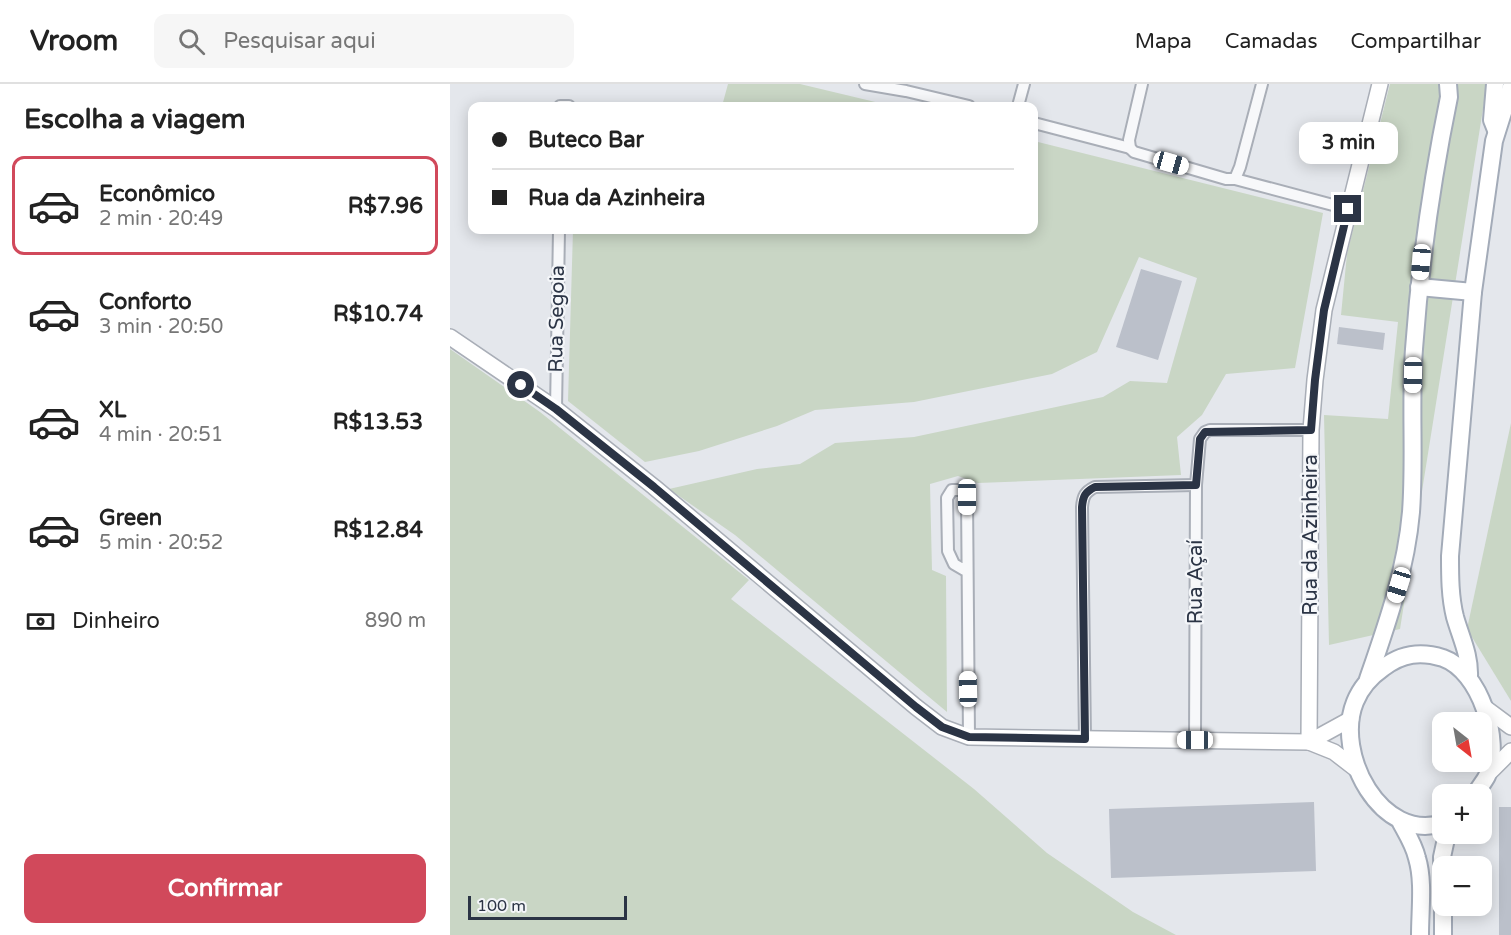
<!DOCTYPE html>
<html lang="pt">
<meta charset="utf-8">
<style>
body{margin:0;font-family:"Varela Round",sans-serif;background:#f6f6f6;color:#222;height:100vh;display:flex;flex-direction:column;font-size:22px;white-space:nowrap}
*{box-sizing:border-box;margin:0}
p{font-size:20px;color:#767676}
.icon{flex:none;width:33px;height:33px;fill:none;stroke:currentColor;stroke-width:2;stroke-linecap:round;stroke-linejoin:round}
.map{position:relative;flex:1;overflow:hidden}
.panel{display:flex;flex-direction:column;background:#fff;width:450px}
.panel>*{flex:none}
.top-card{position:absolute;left:18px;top:18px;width:570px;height:132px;border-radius:12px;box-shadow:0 3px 15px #0003;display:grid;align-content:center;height:132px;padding:0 24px;background:#fff}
.needle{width:39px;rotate:149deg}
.controls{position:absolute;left:982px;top:628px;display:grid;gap:12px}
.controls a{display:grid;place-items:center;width:60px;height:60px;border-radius:12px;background:#fff;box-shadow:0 3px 15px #0003;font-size:30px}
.scale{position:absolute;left:18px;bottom:15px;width:159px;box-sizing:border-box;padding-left:6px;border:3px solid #2b3445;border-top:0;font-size:16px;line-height:21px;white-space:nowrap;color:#2b3445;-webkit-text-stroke:4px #f4f6f9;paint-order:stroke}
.end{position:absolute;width:27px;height:27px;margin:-14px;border:8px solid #2b3445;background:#fff;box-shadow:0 0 0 3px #fff}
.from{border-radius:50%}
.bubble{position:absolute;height:42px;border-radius:12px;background:#fff;box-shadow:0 3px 15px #0003;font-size:20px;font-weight:700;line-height:42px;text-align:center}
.car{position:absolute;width:18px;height:36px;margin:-18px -9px;border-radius:8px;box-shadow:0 0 4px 2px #0007;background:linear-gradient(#fff 24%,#345 0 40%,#fff 0 76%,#345 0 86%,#fff 0)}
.top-card b{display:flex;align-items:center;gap:21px;height:57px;font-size:22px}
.top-card b+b{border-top:2px solid #e0e0e0}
.top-card i{width:15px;height:15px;background:#222}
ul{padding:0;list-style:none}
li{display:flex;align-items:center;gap:18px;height:99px;margin:0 12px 9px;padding:0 12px;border:3px solid transparent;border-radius:12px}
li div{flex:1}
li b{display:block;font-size:22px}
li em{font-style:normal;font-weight:700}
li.on{border-color:#d1495b}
li>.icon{width:54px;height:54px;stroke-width:1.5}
h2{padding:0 24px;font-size:27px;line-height:72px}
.pay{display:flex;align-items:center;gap:15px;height:66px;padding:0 24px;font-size:22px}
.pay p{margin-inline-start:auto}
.primary-button{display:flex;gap:12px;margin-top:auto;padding:12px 24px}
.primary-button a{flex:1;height:69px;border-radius:12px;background:#d1495b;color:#fff;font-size:24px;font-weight:700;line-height:69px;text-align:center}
header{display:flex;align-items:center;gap:36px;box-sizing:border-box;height:84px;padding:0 30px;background:#fff;border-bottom:2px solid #e0e0e0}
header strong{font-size:28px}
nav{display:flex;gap:33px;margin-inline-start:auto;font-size:21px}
.search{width:420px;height:54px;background:#f6f6f6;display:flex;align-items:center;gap:15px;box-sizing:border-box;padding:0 21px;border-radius:12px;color:#767676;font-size:22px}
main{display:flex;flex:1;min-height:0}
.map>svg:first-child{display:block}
</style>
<header>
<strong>Vroom</strong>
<div class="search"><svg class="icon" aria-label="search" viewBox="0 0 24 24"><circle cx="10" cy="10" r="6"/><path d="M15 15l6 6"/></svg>Pesquisar aqui</div>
<nav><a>Mapa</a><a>Camadas</a><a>Compartilhar</a></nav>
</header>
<main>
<section class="panel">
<h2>Escolha a viagem</h2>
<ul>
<li class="on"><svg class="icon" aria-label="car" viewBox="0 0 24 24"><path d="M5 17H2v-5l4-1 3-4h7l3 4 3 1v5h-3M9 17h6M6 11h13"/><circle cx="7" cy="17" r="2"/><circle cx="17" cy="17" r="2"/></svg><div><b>Econômico</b><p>2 min · 20:49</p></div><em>R$7.96</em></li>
<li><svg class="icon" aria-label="car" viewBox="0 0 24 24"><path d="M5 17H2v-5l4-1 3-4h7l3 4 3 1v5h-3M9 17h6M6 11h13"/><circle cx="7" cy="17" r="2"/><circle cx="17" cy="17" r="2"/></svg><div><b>Conforto</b><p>3 min · 20:50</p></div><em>R$10.74</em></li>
<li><svg class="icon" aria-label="car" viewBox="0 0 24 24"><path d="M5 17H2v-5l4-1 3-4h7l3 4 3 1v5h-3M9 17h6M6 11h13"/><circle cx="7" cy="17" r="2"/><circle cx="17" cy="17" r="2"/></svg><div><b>XL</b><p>4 min · 20:51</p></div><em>R$13.53</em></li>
<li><svg class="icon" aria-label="car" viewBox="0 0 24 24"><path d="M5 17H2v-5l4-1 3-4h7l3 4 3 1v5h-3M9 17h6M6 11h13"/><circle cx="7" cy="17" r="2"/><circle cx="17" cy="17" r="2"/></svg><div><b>Green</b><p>5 min · 20:52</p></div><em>R$12.84</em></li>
</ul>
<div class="pay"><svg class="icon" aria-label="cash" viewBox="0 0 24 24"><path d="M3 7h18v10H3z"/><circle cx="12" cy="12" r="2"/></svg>Dinheiro<p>890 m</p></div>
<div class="primary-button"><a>Confirmar</a></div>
</section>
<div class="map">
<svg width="1061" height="851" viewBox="0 0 1061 851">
<rect width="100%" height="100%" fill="#e4e7ec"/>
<!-- green -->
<g fill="#c9d6c5">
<path d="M278,0H350L442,22H272Z"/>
<path d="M940,0H1037L950,545L879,561L874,331L938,335L948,238L891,231L897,170Z"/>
<path d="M584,57L873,129L845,284L776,290L752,331L727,353L731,391L528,399L508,392L480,400L482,486L496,492L497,628L285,451L219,405L307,385L350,380L385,359L464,353L653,313L680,297L717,299L747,194L689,173L647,268L602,290L464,318L365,326L327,342L249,367L195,378L118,317L123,146H584Z"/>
<path d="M0,265L90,328L299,496L281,515L524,705L597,769L683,828L726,851H0Z"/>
<path d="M1061,339V617L1017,545Z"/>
</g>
<!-- building -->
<g fill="#bbc0ca">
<path d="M691,185L732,197L708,276L666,263Z"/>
<path d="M889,243L935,249L933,266L887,260Z"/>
<path d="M864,718L866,787L661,794L659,725Z"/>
<rect x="1049" y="723" width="12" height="128"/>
</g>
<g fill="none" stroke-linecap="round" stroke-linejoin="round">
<!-- street casing -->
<g stroke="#a9aeb7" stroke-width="14">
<g id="street">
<path d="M415,0L456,7L519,22"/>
<path d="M692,0L679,56L680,64L684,68L776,95H785L898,125"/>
<path d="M110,22H119"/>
<path d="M568,22L574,0"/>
<path d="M584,39L680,64"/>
<path d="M785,95L790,83L812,0"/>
<path d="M106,325L109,146"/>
<path d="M516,487L504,480L498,467L497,414L502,406H511L517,413L519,653"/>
<path d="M635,655L632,423C633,412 635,408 645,403L746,401"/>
<path d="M745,656L746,401L750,355L755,348L760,346H861"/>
</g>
</g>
<!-- secondary casing -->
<g stroke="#a9aeb7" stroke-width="18">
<g id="secondary">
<path d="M0,253L106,325L204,403L466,623L492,643L519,653L859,658L884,668L906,685"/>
<path d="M1034,623L1061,643"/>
<path d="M859,658L861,346L865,296L874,226L930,0"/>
<path d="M859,658L901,635"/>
<path d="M1037,691L1061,667"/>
</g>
</g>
<!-- primary casing -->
<g stroke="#a3abb8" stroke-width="20">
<g id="primary">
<path d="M1045,0L1042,36L1046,46"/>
<path d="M969,203L1023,208"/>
<path d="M1019,593C1020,571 1011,554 1005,533C1000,513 1000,492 1000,472L1023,208L1044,57L1061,3"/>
<path d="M918,595C937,540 956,486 961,428C965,374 960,319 964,265C970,180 982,96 999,13L998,0"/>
<path d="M951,739C957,750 964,761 967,774C974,797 970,826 970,851"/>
<path d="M993,739C931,759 884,670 905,618C911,603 920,593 933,584C952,569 971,567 993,574C1030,587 1052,656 1037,692C1034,698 1028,705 1025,711"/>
<path d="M993,813L992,773L997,750"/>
<path d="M993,851V822"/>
</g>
</g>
<!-- street -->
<use href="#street" stroke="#f7f8fa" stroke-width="10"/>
<!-- secondary -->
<use href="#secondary" stroke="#fff" stroke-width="15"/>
<!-- primary -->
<use href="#primary" stroke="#fff" stroke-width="16"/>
</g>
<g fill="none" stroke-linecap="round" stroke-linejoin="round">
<!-- route -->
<path stroke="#2b3445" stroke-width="8" d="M71,301L106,325L204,403L466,623L492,643L519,653L635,655L632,423C633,412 635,408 645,403L746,401L750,355L755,348L861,346L865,296L874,226L898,125"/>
</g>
<g text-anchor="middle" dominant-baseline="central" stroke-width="4.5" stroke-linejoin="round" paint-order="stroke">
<!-- street labels -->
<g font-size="20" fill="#2b3445" stroke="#f4f6f9">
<text transform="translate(107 235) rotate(-89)">Rua Segoia</text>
<text transform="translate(861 451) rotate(-90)">Rua da Azinheira</text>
<text transform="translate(746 498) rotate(-90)">Rua Açaí</text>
</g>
</g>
</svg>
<div class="controls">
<a><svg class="needle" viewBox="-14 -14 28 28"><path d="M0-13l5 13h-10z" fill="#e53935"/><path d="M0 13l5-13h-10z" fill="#767676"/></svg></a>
<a>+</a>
<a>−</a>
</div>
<div class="scale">100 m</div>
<i class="end from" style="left:71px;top:301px"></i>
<i class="end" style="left:898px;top:125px"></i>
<div class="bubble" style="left:849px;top:38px;width:99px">3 min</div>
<i class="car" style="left:721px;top:79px;rotate:106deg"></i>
<i class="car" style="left:971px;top:178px;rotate:185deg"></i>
<i class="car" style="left:963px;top:291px;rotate:181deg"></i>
<i class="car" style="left:517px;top:413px;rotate:180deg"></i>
<i class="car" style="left:949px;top:501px;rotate:197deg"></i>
<i class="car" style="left:518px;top:605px;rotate:359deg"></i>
<i class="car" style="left:745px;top:656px;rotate:270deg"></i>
<div class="top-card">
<b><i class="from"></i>Buteco Bar</b>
<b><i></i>Rua da Azinheira</b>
</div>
</div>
</main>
